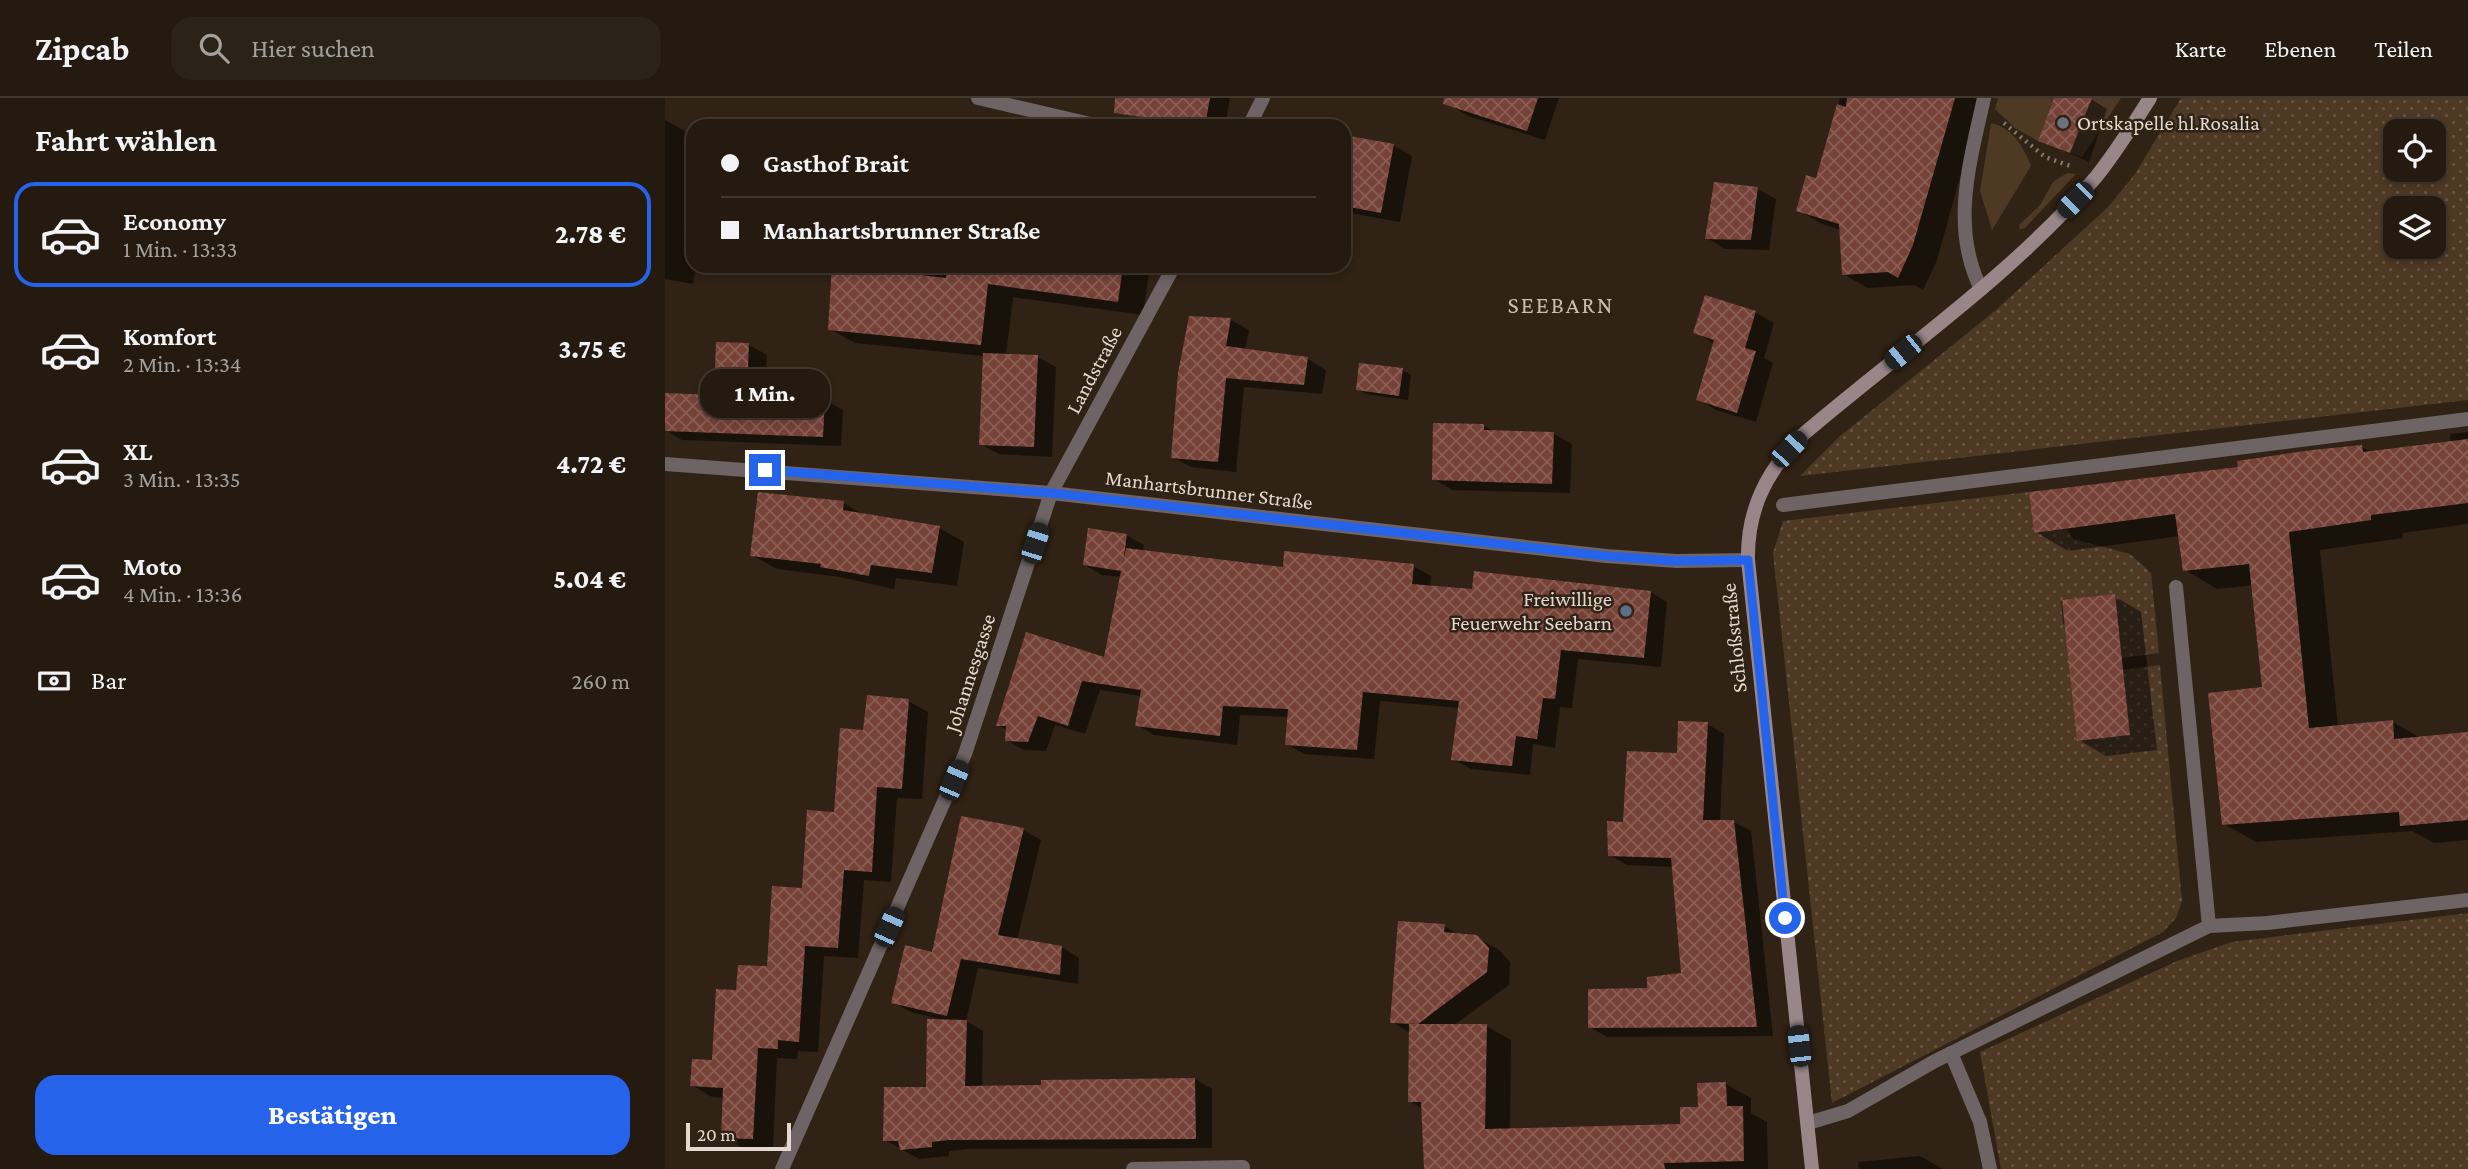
<!DOCTYPE html>
<html lang="de">
<meta charset="utf-8">
<style>
body{margin:0;font-family:"Crimson Pro",serif;background:#2c2318;color:#f1f3f6;height:100vh;display:flex;flex-direction:column;font-size:26px;white-space:nowrap}
*{box-sizing:border-box;margin:0}
p{font-size:23px;color:#a3a19e}
.icon{flex:none;width:38px;height:38px;fill:none;stroke:currentColor;stroke-width:2;stroke-linecap:round;stroke-linejoin:round}
.map{position:relative;flex:1;overflow:hidden}
.drawer{display:flex;flex-direction:column;background:#241a0f;width:665px}
.drawer>*{flex:none}
.banner{position:absolute;left:21px;top:21px;width:665px;height:154px;border-radius:21px;box-shadow:0 4px 10px #0003,0 0 0 2px #41382f;display:grid;align-content:center;height:154px;padding:0 35px;background:#241a0f}
.fabs{position:absolute;left:1718px;top:21px;display:grid;gap:14px}
.fabs a{display:grid;place-items:center;width:63px;height:63px;border-radius:14px;background:#241a0f;box-shadow:0 4px 10px #0003,0 0 0 2px #41382f;font-size:35px}
.scale{position:absolute;left:21px;bottom:18px;width:105px;box-sizing:border-box;padding-left:7px;border:4px solid #e3d9d0;border-top:0;font-size:19px;line-height:24px;white-space:nowrap;color:#e3d9d0;-webkit-text-stroke:5px #302214;paint-order:stroke}
.end{position:absolute;width:32px;height:32px;margin:-16px;border:9px solid #2563eb;background:#fff;box-shadow:0 0 0 4px #fff}
.from{border-radius:50%}
.bubble{position:absolute;height:49px;border-radius:21px;background:#241a0f;box-shadow:0 4px 10px #0003,0 0 0 2px #41382f;font-size:23px;font-weight:800;line-height:49px;text-align:center}
.car{position:absolute;width:21px;height:42px;margin:-21px -10px;border-radius:9px;box-shadow:0 0 5px 2px #0007;background:linear-gradient(#222 24%,#8ab4d8 0 40%,#222 0 76%,#8ab4d8 0 86%,#222 0)}
.banner b{display:flex;align-items:center;gap:24px;height:66px;font-size:26px}
.banner b+b{border-top:2px solid #41382f}
.banner i{width:18px;height:18px;background:#f1f3f6}
ul{padding:0;list-style:none}
li{display:flex;align-items:center;gap:21px;height:105px;margin:0 14px 10px;padding:0 21px;border:4px solid transparent;border-radius:21px}
li div{flex:1}
li b{display:block;font-size:26px}
li em{font-style:normal;font-weight:800}
li.selected{border-color:#2563eb}
li>.icon{width:63px;height:63px;stroke-width:1.5}
h2{padding:0 35px;font-size:32px;line-height:84px}
.pay{display:flex;align-items:center;gap:18px;height:77px;padding:0 35px;font-size:26px}
.pay p{margin-inline-start:auto}
.cta{display:flex;gap:14px;margin-top:auto;padding:14px 35px}
.cta a{flex:1;height:80px;border-radius:21px;background:#2563eb;color:#fff;font-size:28px;font-weight:800;line-height:80px;text-align:center}
header{display:flex;align-items:center;gap:42px;box-sizing:border-box;height:98px;padding:0 35px;background:#241a0f;border-bottom:2px solid #41382f}
header strong{font-size:33px}
nav{display:flex;gap:38px;margin-inline-start:auto;font-size:24px}
.search{width:490px;height:63px;background:#2c2318;display:flex;align-items:center;gap:18px;box-sizing:border-box;padding:0 24px;border-radius:21px;color:#a3a19e;font-size:26px}
main{display:flex;flex:1;min-height:0}
.map>svg:first-child{display:block}
</style>
<header>
<strong>Zipcab</strong>
<div class="search"><svg class="icon" aria-label="search" viewBox="0 0 24 24"><circle cx="10" cy="10" r="6"/><path d="M15 15l6 6"/></svg>Hier suchen</div>
<nav><a>Karte</a><a>Ebenen</a><a>Teilen</a></nav>
</header>
<main>
<section class="drawer">
<h2>Fahrt wählen</h2>
<ul>
<li class="selected"><svg class="icon" aria-label="car" viewBox="0 0 24 24"><path d="M5 17H2v-5l4-1 3-4h7l3 4 3 1v5h-3M9 17h6M6 11h13"/><circle cx="7" cy="17" r="2"/><circle cx="17" cy="17" r="2"/></svg><div><b>Economy</b><p>1 Min. · 13:33</p></div><em>2.78 €</em></li>
<li><svg class="icon" aria-label="car" viewBox="0 0 24 24"><path d="M5 17H2v-5l4-1 3-4h7l3 4 3 1v5h-3M9 17h6M6 11h13"/><circle cx="7" cy="17" r="2"/><circle cx="17" cy="17" r="2"/></svg><div><b>Komfort</b><p>2 Min. · 13:34</p></div><em>3.75 €</em></li>
<li><svg class="icon" aria-label="car" viewBox="0 0 24 24"><path d="M5 17H2v-5l4-1 3-4h7l3 4 3 1v5h-3M9 17h6M6 11h13"/><circle cx="7" cy="17" r="2"/><circle cx="17" cy="17" r="2"/></svg><div><b>XL</b><p>3 Min. · 13:35</p></div><em>4.72 €</em></li>
<li><svg class="icon" aria-label="car" viewBox="0 0 24 24"><path d="M5 17H2v-5l4-1 3-4h7l3 4 3 1v5h-3M9 17h6M6 11h13"/><circle cx="7" cy="17" r="2"/><circle cx="17" cy="17" r="2"/></svg><div><b>Moto</b><p>4 Min. · 13:36</p></div><em>5.04 €</em></li>
</ul>
<div class="pay"><svg class="icon" aria-label="cash" viewBox="0 0 24 24"><path d="M3 7h18v10H3z"/><circle cx="12" cy="12" r="2"/></svg>Bar<p>260 m</p></div>
<div class="cta"><a>Bestätigen</a></div>
</section>
<div class="map">
<svg width="1803" height="1071" viewBox="0 0 1803 1071">
<defs>
<pattern id="park-dots" width="8" height="8" patternUnits="userSpaceOnUse" patternTransform="scale(1.75)"><rect width="8" height="8" fill="#4e3924"/><path d="M2 2h.1M6 6h.1" fill="none" stroke="#675543" stroke-width="1.8" stroke-linecap="round"/></pattern>
<pattern id="building-cross-hatch" width="8" height="8" patternUnits="userSpaceOnUse" patternTransform="scale(1.75)"><rect width="8" height="8" fill="#764238"/><path d="M0 0l8 8M0 8l8-8" fill="none" stroke="#895d54"/></pattern>
</defs>
<rect width="100%" height="100%" fill="#302214"/>
<!-- green -->
<g fill="#4e3924">
<path d="M1333,0H1389L1373,43L1350,30L1330,11Z"/>
<path d="M1423,0H1456L1417,59L1405,55L1424,8Z"/>
<path d="M1326,25C1347,29 1359,50 1366,68L1327,132L1315,93Z"/>
<path d="M1402,75L1411,76L1360,130L1355,132L1354,127L1375,107L1388,84Z"/>
</g>
<!-- park -->
<g fill="url(#park-dots)" fill-rule="evenodd">
<path d="M1516,0H1803V302L1135,378L1174,339L1331,212L1443,109L1470,76ZM1731,33H1769V72H1731ZM1731,110H1769V149H1731Z"/>
<path d="M1364,394L1369,435L1402,431L1408,441L1465,456L1486,475L1494,555L1457,560L1449,497L1396,503L1398,526L1416,524L1409,611L1412,643L1465,637L1458,572L1495,567L1517,803L1511,820L1498,834L1167,1005L1108,455L1118,423Z"/>
<path d="M1803,815V1071H1336L1315,954L1512,863L1567,844Z"/>
</g>
<!-- shadow -->
<g fill="#0007">
<path d="M477,0H565L560,28H490L474,18Z"/>
<path d="M787,0H894L880,42L803,18L785,7Z"/>
<path d="M1175,0H1317L1272,162L1258,192L1250,187L1203,190L1178,176L1176,132L1157,126L1133,112L1152,82Z"/>
<path d="M1393,0H1424L1442,11L1424,64L1375,42Z"/>
<path d="M0,22L20,33L28,43V127H18L28,132V168H31L28,186L0,181Z"/>
<path d="M679,39L728,47L747,58L735,124L679,114Z"/>
<path d="M1092,91L1111,101L1104,152L1060,151L1042,140Z"/>
<path d="M170,168H485L478,217L348,199L341,257L372,259L391,269L387,359L334,356L315,346L319,258L190,245L165,231Z"/>
<path d="M1041,199L1091,215L1109,225L1099,260L1108,265L1091,324L1051,312L1033,301L1050,246L1030,234Z"/>
<path d="M525,220L566,222L584,232L580,252L643,261L661,272L657,296L579,289L571,374L526,369L508,359Z"/>
<path d="M84,247L102,257L101,272L123,282L122,300L160,302L178,312L176,348L17,342L0,332L51,299Z"/>
<path d="M737,272L746,277L743,302L701,296L693,291Z"/>
<path d="M819,328L830,334L889,336L907,346L905,395L787,392L769,381Z"/>
<path d="M1803,334V426L1737,435L1738,440L1655,452L1673,629L1727,624L1756,640L1803,636V742L1769,745L1747,733L1591,744L1559,726L1599,591L1588,487L1552,491L1520,472L1515,438L1403,453L1371,434L1575,371L1697,349L1707,355L1786,345L1785,336Z"/>
<path d="M178,405L201,418L274,430L299,444L292,488L231,480L229,491L175,479L112,471L87,457Z"/>
<path d="M461,437L479,447L478,454L620,471L748,468L766,478L765,489L808,493L985,494L1002,504L996,569L913,561L907,610L895,609L890,650L868,646L865,677L806,671L788,661L795,610L715,603L709,661L639,656L622,646L624,619L575,617L572,647L489,637L472,627L477,598L435,592L420,636L390,627L381,653L359,652L341,642L342,632L333,627L441,562L457,479L437,477L420,467Z"/>
<path d="M1449,498L1476,514L1492,652L1441,658L1414,642Z"/>
<path d="M243,603L263,614L257,701L232,700L226,784L199,782L193,860L159,858L153,954L133,953L132,961L112,960L108,1051L78,1050L58,1039L60,1000L47,999L27,987L49,964L73,893L104,870L171,716L200,633Z"/>
<path d="M1042,626L1059,636L1055,723L1069,724L1086,733L1108,938L942,939L925,929L984,891L1018,877L1009,769L962,767L945,757L960,725Z"/>
<path d="M358,732L376,742L352,842L397,849L414,860L413,886L313,870L301,923L318,933L317,990L530,981L547,991V1050L302,1051L284,1053V1058L254,1061L220,1042L262,991L278,922L246,914L228,904L268,856Z"/>
<path d="M779,828L796,838L811,839L834,852L845,864L844,887L788,928H821L846,942L845,1032L1017,1027L1061,986L1086,1000V1015L1102,1024L1103,1071H760L758,1011L744,1003L745,935L727,924Z"/>
<path d="M1255,1058L1278,1071H1194L1193,1064Z"/>
</g>
<!-- building -->
<g fill="url(#building-cross-hatch)">
<path d="M450,0H545L540,28L449,15Z"/>
<path d="M779,0H873L862,33L778,6Z"/>
<path d="M1182,0H1290L1248,147L1233,180L1223,174L1177,177L1174,126L1131,113L1141,77L1151,80L1172,6L1181,9Z"/>
<path d="M1389,0H1427L1405,55L1373,43Z"/>
<path d="M679,37L729,46L716,115L679,108Z"/>
<path d="M1049,84L1093,89L1086,142L1040,141Z"/>
<path d="M167,168H230L229,174L281,180L282,168H458L453,204L323,186L316,247L163,232Z"/>
<path d="M1040,197L1091,213L1080,250L1091,253L1072,315L1031,302L1049,242L1028,235Z"/>
<path d="M524,218L566,220L561,248L643,259L639,287L561,280L553,364L506,360L513,275Z"/>
<path d="M51,244L84,245L83,270H105L103,298L160,300L158,339L0,333V295L49,297Z"/>
<path d="M318,255L373,257L369,349L314,347Z"/>
<path d="M694,265L738,270L734,298L691,292Z"/>
<path d="M768,325L819,326V332L889,334L887,386L767,382Z"/>
<path d="M1803,341V405L1706,417V422L1624,434L1644,630L1728,622L1729,641L1803,634V722L1735,728L1734,714L1557,727L1543,595L1597,589L1584,466L1518,473L1510,416L1369,435L1364,394L1573,369L1572,363L1647,352L1697,347L1698,354Z"/>
<path d="M93,394L179,403L178,412L275,428L267,475L206,467L204,478L155,469L156,466L85,458Z"/>
<path d="M423,430L462,436L458,466L461,450L618,469L619,453L749,466L747,486L807,491L809,473L986,493L979,560L896,552L890,601L878,600L872,641L851,638L847,668L786,662L794,603L698,594L692,652L620,647L623,611L558,608L555,638L470,628L476,592L417,583L403,628L373,618L363,644L340,643L341,628H331L361,534L439,559L456,473L418,467Z"/>
<path d="M1450,496L1465,637L1412,643L1397,502Z"/>
<path d="M202,597L244,601L237,691L212,689L207,774L179,772L173,850L140,848L134,944L113,942V951L93,950L88,1041L56,1040L58,990L25,988L27,961L47,962L51,891L71,892L73,867L102,868L107,788L137,790L142,712L169,714L175,630L198,632Z"/>
<path d="M1013,623L1043,624L1038,722H1069L1092,929L923,930V891L982,890V879L1016,875L1006,760L943,758L942,723L958,724L962,653L1012,655Z"/>
<path d="M296,718L359,730L333,837L397,848L395,877L296,861L282,918L226,905L240,847L267,854Z"/>
<path d="M733,823L780,826L779,834L812,837L824,850L822,874L753,926L725,925Z"/>
<path d="M262,921L302,922L300,988L376,987V982L530,980L531,1041L284,1042L267,1044V1049L235,1052L233,1043H218L219,989H261Z"/>
<path d="M744,926H822L820,1031L1015,1026V1009H1033L1032,985L1061,984L1062,1008H1078L1079,1063L999,1065L1000,1071H759L756,1004H743Z"/>
</g>
<g fill="none" stroke-linecap="round" stroke-linejoin="round">
<!-- path -->
<path stroke="#85796d" stroke-width="4.5" stroke-dasharray="2 5" stroke-linecap="butt" d="M1339,25L1380,59L1408,69"/>
<!-- service -->
<g stroke="#6e6365" stroke-width="14">
<path d="M1118,407L1803,321"/>
<path d="M1544,828L1602,825L1803,802"/>
<path d="M1286,955L1315,1024L1325,1071"/>
<path d="M1143,1025L1183,1013L1270,963L1544,828L1511,489"/>
<path d="M468,1071L578,1069"/>
</g>
<!-- minor -->
<g stroke="#6e6365" stroke-width="14">
<path d="M313,0L434,28"/>
<path d="M584,28L598,0"/>
<path d="M1316,191C1285,129 1305,64 1319,0"/>
<path d="M117,1071L300,656L386,395L509,168"/>
</g>
<!-- tertiary -->
<path stroke="#6e6365" stroke-width="14" d="M0,366L386,395L941,458L1011,463L1083,462"/>
<!-- secondary -->
<path stroke="#988689" stroke-width="14" d="M1147,1071L1083,462C1082,412 1101,375 1135,339C1234,254 1345,179 1431,79C1451,54 1468,27 1485,0"/>
</g>
<g fill="none" stroke-linecap="round" stroke-linejoin="round">
<!-- route -->
<path stroke="#2563eb" stroke-width="9" d="M100,372L386,395L941,458L1011,463L1083,462L1120,820"/>
</g>
<!-- markers -->
<circle fill="#6b7280" stroke="#302214" stroke-width="2.5" cx="1398" cy="25" r="7"/>
<circle fill="#5c6f8a" stroke="#302214" stroke-width="2.5" cx="961" cy="513" r="7"/>
<g text-anchor="middle" dominant-baseline="central" stroke-width="5" stroke-linejoin="round" paint-order="stroke">
<!-- poi labels -->
<g font-size="21" fill="#e3d9d0" stroke="#302214" text-anchor="start">
<text x="1412" y="25">Ortskapelle hl.Rosalia</text>
<text x="947" y="501" text-anchor="end">Freiwillige<tspan x="947" dy="24">Feuerwehr Seebarn</tspan></text>
</g>
<!-- street labels -->
<g font-size="21" fill="#e3d9d0" stroke="#302214">
<text transform="translate(429 272) rotate(-62)">Landstraße</text>
<text transform="translate(544 392) rotate(7)">Manhartsbrunner Straße</text>
<text transform="translate(1069 540) rotate(-96)">Schloßstraße</text>
<text transform="translate(305 575) rotate(-72)">Johannesgasse</text>
</g>
<!-- quarter labels -->
<g font-size="24" letter-spacing="2" fill="#cebcaa" stroke="#302214">
<text x="896" y="206">SEEBARN</text>
</g>
</g>
</svg>
<div class="fabs">
<a><svg class="icon" aria-label="locate" viewBox="0 0 24 24"><circle cx="12" cy="12" r="6"/><path d="M12 2v4M12 18v4M2 12h4M18 12h4"/></svg></a>
<a><svg class="icon" aria-label="layers" viewBox="0 0 24 24"><path d="M12 4l9 5-9 5-9-5zM3 14l9 5 9-5"/></svg></a>
</div>
<div class="scale">20 m</div>
<i class="end from" style="left:1120px;top:820px"></i>
<i class="end" style="left:100px;top:372px"></i>
<div class="bubble" style="left:35px;top:271px;width:130px">1 Min.</div>
<i class="car" style="left:1410px;top:102px;rotate:225deg"></i>
<i class="car" style="left:1238px;top:254px;rotate:231deg"></i>
<i class="car" style="left:1124px;top:351px;rotate:43deg"></i>
<i class="car" style="left:370px;top:445px;rotate:18deg"></i>
<i class="car" style="left:289px;top:682px;rotate:23deg"></i>
<i class="car" style="left:224px;top:829px;rotate:24deg"></i>
<i class="car" style="left:1134px;top:948px;rotate:354deg"></i>
<div class="banner">
<b><i class="from"></i>Gasthof Brait</b>
<b><i></i>Manhartsbrunner Straße</b>
</div>
</div>
</main>
